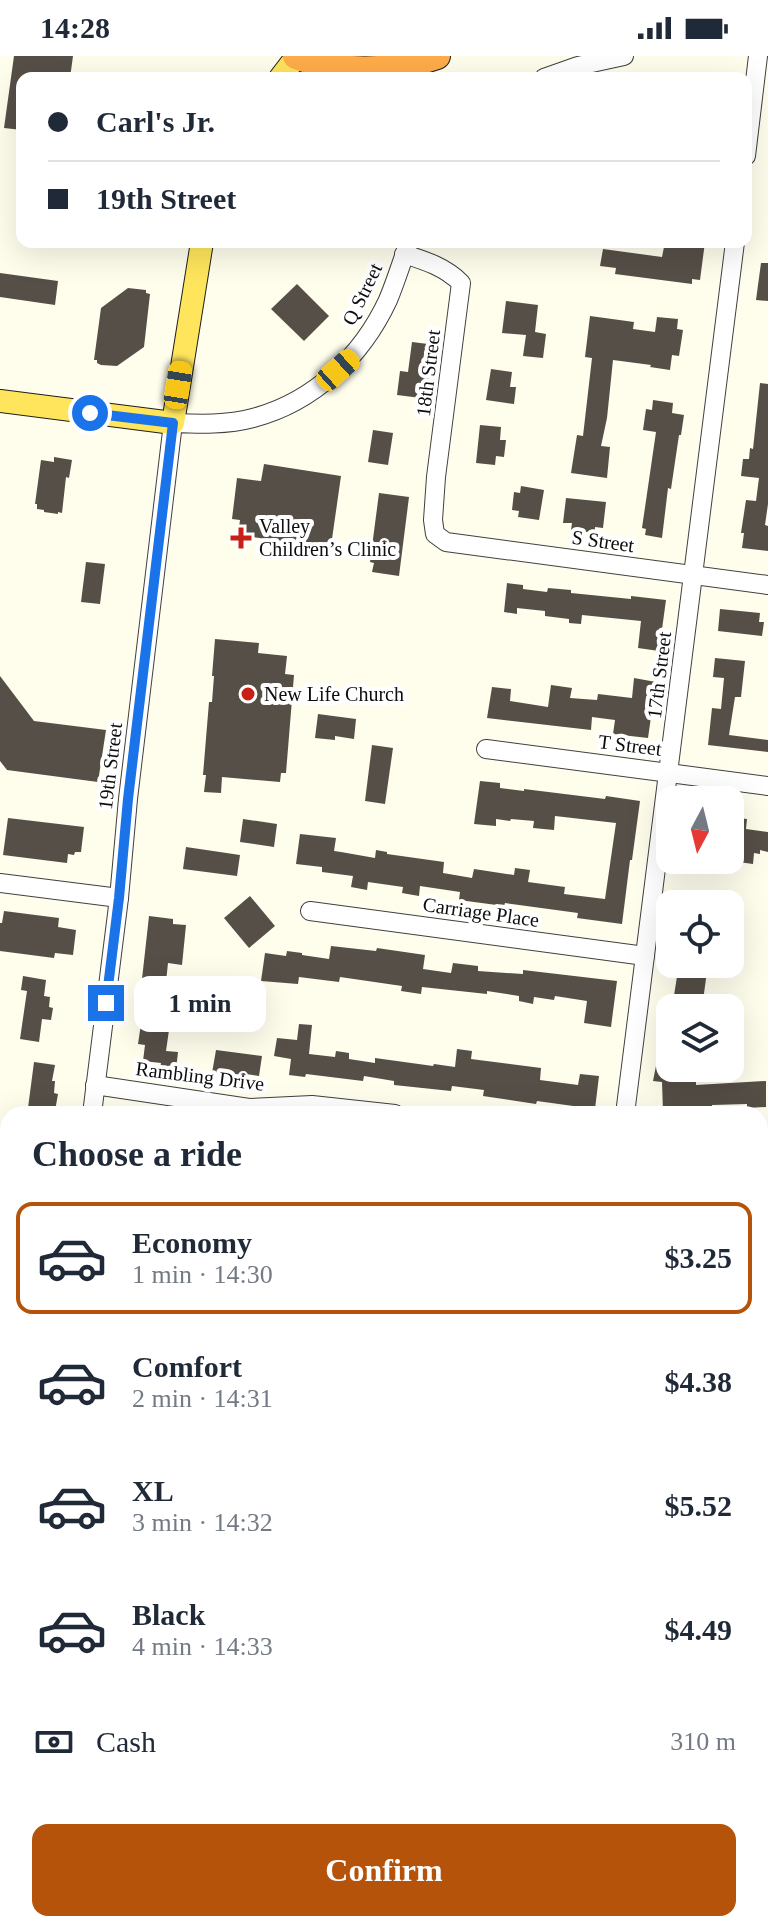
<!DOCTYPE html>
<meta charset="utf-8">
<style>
body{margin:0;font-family:Georgia,serif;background:#f2f2f3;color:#1f2937;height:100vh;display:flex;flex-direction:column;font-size:30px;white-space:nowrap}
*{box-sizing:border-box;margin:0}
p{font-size:26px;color:#747a83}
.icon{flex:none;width:44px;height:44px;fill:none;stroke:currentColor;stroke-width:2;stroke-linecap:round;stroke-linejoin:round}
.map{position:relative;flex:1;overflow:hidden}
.drawer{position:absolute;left:0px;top:1050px;width:768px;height:826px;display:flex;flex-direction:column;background:#fff;border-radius:24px 24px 0 0;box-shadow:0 8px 32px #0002}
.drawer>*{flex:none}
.guide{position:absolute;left:16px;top:16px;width:736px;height:176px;border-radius:16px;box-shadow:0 8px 32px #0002;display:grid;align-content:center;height:176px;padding:0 32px;background:#fff}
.needle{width:52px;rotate:187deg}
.buttons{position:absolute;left:656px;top:730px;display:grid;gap:16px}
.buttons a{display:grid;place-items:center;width:88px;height:88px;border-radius:16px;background:#fff;box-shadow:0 8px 32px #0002;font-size:40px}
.end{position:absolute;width:36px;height:36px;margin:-18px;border:10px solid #1a73e8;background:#fff;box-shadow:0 0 0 4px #fff}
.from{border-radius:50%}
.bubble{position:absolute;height:56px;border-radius:16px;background:#fff;box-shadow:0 8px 32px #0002;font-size:26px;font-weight:700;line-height:56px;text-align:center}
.car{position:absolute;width:24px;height:48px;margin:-24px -12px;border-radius:10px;box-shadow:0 0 6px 2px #0007;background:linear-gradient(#f5c518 24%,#345 0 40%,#f5c518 0 76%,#345 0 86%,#f5c518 0)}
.guide b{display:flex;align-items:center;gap:28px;height:76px;font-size:30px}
.guide b+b{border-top:2px solid #e0e1e3}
.guide i{width:20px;height:20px;background:#1f2937}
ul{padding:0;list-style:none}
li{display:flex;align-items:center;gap:24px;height:112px;margin:0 16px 12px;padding:0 16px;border:4px solid transparent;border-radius:16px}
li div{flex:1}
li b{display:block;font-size:30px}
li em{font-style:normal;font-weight:700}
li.current{border-color:#b45309}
li>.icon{width:72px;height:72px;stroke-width:1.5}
h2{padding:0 32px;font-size:36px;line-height:96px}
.pay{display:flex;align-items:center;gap:20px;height:88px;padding:0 32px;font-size:30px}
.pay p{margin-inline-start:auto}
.primary-button{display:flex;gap:16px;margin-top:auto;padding:16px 32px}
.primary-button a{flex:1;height:92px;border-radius:16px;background:#b45309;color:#fff;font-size:32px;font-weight:700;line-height:92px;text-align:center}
.status{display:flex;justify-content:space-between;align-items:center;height:56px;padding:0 40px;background:#fff;direction:ltr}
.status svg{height:22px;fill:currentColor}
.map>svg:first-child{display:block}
</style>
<div class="status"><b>14:28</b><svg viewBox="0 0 49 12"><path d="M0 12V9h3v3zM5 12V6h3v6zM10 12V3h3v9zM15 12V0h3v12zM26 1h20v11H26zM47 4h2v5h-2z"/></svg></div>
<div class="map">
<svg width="768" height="1875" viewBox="0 0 768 1875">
<rect width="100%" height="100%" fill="#fffdec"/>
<!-- building -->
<g fill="#564f48">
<path d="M14,0H73L70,22H22V74L4,72Z"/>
<path d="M665,186H705L700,224L692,223V228L615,218L616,212L600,210L603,193L662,201Z"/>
<path d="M761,207H768V245L756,244Z"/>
<path d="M0,217L58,225L55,249L0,241Z"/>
<path d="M297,228L329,260L304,285L271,253Z"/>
<path d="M128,232L146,234V237L150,238L144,291L117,310L101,309L97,307V304H94L101,252Z"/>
<path d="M506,245L538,249L535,276L546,278L543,302L523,300L526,279L502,277Z"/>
<path d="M590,260L634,266L633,273L655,276L657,261L678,263L677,273L683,274L679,300L672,299L670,314L650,311L651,309L613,304L607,362L601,390L610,391L607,422L571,417L577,379L583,380L592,302L585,301Z"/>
<path d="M412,286L436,289L429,343L397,339L400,315L408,316Z"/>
<path d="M491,313L512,316L510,331H516L514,348L486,344Z"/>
<path d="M760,327L768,328V448L765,469L768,470V495L742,492L744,477H741L746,444L756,445L759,422L741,420L743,403H749L750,392L753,393Z"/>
<path d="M653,344L673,347L672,357L684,359L681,379H679L671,433L668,432L662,482L645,479L646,473L642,472L656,376L643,374L646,353L652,354Z"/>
<path d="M480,369L501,371L500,384H506L504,401L496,400L495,409L476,407Z"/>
<path d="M373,374L393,377L388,409L368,406Z"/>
<path d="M54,401L72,404L69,422L66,421L62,457L58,456V458L44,456V454L37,453V448H35L41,404L54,406Z"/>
<path d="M264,408L341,420L331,490L283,483V485L238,479L240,464L232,463L237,422L261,425Z"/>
<path d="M521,430L544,434L539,464L518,461L519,455L512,454L514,436L520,437Z"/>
<path d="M379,437L409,441L399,520L372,516L374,507L370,506Z"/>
<path d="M566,442L606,446L603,472L595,471V477L571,474L572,467H563Z"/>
<path d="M86,506L105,508L100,548L81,546Z"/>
<path d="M507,527L523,529V533L547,536L548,532L571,534V537L631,543V540L666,544L659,595L638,592L641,565L582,559L581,568L569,567V563L545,560V555L517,552V558L504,556Z"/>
<path d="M720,553L760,557L759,566H764L762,580L718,575Z"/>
<path d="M215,583L259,587L258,597L287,600L285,618L294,619L286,717H281L280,726L222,721L221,737L204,736L206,719H203L209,646H212L214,620H212Z"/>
<path d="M715,602L745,605L741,641H735L729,679L768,684V696L708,689L712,652L721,653L724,622L713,621Z"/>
<path d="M0,620L34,665L106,674L98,726L7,714L0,705Z"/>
<path d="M634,622L656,626L648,682L613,678L615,664L592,661L591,674L487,662L492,631L511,633L510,645L548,651L551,629L572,632L570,642L597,644L598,638L632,642Z"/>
<path d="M318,658L356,663L354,683L335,680V684L315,682Z"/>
<path d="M372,689L393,692L385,748L365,745Z"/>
<path d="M480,725L500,727V732L524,735V733L605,743L606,740L640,745L632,804H630L622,868L577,862L578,857L505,847L504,850L459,844L460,836L420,830L419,840L402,837L403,831L368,826L367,834L351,831L353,820L322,816V811L296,808L300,778L336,782L334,795L341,796L375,802L376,794L387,796V798L444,806L443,817L472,822L474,813L514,819L515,812L530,814L528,826L565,831L564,838L605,843L616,767L555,760L554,774L533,772L534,765L511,763L510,765L496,763V770L474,768Z"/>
<path d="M730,761L747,763L746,773L768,776V796L760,794V798L754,797L753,808L731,805L732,795H730Z"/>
<path d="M8,762L84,771L81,796H75L74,799L68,798L67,807L3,799Z"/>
<path d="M243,763L277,768L274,791L240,786Z"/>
<path d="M186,791L240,799L237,820L183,813Z"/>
<path d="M250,840L275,870L249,892L224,862Z"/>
<path d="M4,855L59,862L58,871L76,874L73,899L55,897L54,902L0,895V867H2Z"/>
<path d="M149,860L173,863V868L186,869L182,909L168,907L161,973L169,974L166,995L178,996L176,1014L160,1012L161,1007L143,1005L145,989L138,988L145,941H140Z"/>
<path d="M331,890L376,895L377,892L425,899L423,913L451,917L453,907L478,910V915L523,918V914L617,925L611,971L584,967L587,945L555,940L554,944L534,941L533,948L519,945V940L487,935V938L422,931L421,938L401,935L402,930L340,921L339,926L299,921L298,928L261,925L265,897L286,900L287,895L302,897V899L329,903Z"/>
<path d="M679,908H708L702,952H672Z"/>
<path d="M23,920L46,924L44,940L50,941L49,951L53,952L51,964L42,963L39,986L20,983L27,935L21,934Z"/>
<path d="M299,968L312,969L309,998L335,1001L336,995L349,997V1003L375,1007V1002L433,1010L434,1008L455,1011L457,993L472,995L471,1003L541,1012L540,1024L578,1029L580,1018L599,1020L595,1053L537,1045L536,1048L483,1040L484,1034L452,1030L451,1035L394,1029V1025L364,1020L363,1025L306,1018L305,1021L289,1019L291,1003L274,1000L277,982L297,984Z"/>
<path d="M664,969L670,970V1012H673L670,1024H696V1029L766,1025V1051L747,1052V1048L712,1049V1051H698V1056H663L662,1026L653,1025Z"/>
<path d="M216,994L262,1000L259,1020L246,1018V1021L212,1017Z"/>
<path d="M34,1006L55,1009L52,1025H55L54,1037L58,1038L55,1055L28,1052Z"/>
</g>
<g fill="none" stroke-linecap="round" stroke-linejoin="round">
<!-- minor casing -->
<g stroke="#404040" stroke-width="20">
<g id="minor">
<path d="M544,22L578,10L624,0"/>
<path d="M746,100L758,0"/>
<path d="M404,198C426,205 445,211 461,227L436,421L433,464L435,478L446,486L768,529"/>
<path d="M486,693L768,730"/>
<path d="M0,827L119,842"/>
<path d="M310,855L645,900"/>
<path d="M95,1029L249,1052L312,1049L395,1058"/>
<path d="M92,1058L119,842L128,743L173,367C200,368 227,369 253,362C314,346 362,300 388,244C396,225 402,205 409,186"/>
<path d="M625,1058L735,186"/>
<path d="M760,1085L768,1084"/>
<path d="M0,1194L8,1195"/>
<path d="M766,1277L768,1321"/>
<path d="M760,1740L768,1741"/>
<path d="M0,1773L8,1717"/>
<path d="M0,1804L8,1805"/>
<path d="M360,1875L361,1868"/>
<path d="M530,1875V1868"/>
<path d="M724,1875L725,1868"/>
</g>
</g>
<!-- major casing -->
<g stroke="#1e1e1e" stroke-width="24">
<g id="major">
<path d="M280,22L297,0"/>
<path d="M0,345L173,367L202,186"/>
</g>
</g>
<!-- highway casing -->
<g stroke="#1e1e1e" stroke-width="28">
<path id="highway" d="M296,0C343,19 390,17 437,0"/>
</g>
<!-- minor -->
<use href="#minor" stroke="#fff" stroke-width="18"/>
<!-- major -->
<use href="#major" stroke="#ffe55c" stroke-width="22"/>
<!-- highway -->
<use href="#highway" stroke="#ffad4a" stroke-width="26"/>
</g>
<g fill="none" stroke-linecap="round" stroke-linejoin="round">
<!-- route -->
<path stroke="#1a73e8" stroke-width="10" d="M90,357L173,367L128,743L119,842L106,947"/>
</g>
<!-- markers -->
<g fill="#c82019" stroke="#fff" stroke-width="3">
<path d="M237 470h8v8h8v8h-8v8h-8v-8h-8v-8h8z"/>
<circle cx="248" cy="638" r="8"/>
</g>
<g text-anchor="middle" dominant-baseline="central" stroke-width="8" stroke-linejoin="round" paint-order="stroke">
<!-- street labels -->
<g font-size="20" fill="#0d0d0d" stroke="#fff">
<text transform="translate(362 238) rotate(-64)">Q Street</text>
<text transform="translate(428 317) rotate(-83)">18th Street</text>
<text transform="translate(603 485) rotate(8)">S Street</text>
<text transform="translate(659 619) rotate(-83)">17th Street</text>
<text transform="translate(630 689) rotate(7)">T Street</text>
<text transform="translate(110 710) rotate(-83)">19th Street</text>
<text transform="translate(481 856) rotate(8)">Carriage Place</text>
<text transform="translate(200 1020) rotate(7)">Rambling Drive</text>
</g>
<!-- poi labels -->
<g font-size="20" fill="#0d0d0d" stroke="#fff" text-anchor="start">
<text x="259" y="470">Valley<tspan x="259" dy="23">Children’s Clinic</tspan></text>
<text x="264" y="638">New Life Church</text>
</g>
</g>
</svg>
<div class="buttons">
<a><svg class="needle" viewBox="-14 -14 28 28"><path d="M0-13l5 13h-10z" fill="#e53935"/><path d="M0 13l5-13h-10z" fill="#747a83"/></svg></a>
<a><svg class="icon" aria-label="locate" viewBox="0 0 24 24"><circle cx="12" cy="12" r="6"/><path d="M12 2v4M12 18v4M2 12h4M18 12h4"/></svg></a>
<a><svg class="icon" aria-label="layers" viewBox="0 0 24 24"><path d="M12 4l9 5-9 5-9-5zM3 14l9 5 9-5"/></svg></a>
</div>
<i class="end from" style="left:90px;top:357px"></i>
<i class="end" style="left:106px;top:947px"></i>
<div class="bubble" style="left:134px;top:920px;width:132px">1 min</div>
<i class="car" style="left:338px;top:314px;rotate:48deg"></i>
<i class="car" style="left:178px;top:329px;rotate:9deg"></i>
<div class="guide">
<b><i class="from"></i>Carl's Jr.</b>
<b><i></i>19th Street</b>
</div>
<section class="drawer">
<h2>Choose a ride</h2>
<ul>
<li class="current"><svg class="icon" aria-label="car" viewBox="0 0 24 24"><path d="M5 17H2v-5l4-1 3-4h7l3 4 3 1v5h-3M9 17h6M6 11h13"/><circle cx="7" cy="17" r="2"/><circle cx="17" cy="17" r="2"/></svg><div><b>Economy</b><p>1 min · 14:30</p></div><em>$3.25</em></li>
<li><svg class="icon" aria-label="car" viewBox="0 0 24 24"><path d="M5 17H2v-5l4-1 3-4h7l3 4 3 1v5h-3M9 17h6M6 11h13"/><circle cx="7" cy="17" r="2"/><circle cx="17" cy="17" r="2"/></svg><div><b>Comfort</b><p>2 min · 14:31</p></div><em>$4.38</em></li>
<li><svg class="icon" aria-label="car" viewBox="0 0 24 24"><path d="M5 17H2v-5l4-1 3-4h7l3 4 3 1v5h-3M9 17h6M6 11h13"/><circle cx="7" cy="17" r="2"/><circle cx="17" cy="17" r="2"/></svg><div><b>XL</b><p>3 min · 14:32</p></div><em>$5.52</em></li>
<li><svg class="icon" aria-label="car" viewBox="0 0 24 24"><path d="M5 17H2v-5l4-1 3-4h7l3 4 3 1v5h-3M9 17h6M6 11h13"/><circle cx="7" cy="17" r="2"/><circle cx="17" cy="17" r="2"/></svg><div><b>Black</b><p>4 min · 14:33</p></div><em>$4.49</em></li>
</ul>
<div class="pay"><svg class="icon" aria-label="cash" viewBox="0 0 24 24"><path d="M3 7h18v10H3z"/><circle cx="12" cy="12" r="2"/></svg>Cash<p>310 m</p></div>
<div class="primary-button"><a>Confirm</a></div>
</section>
</div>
